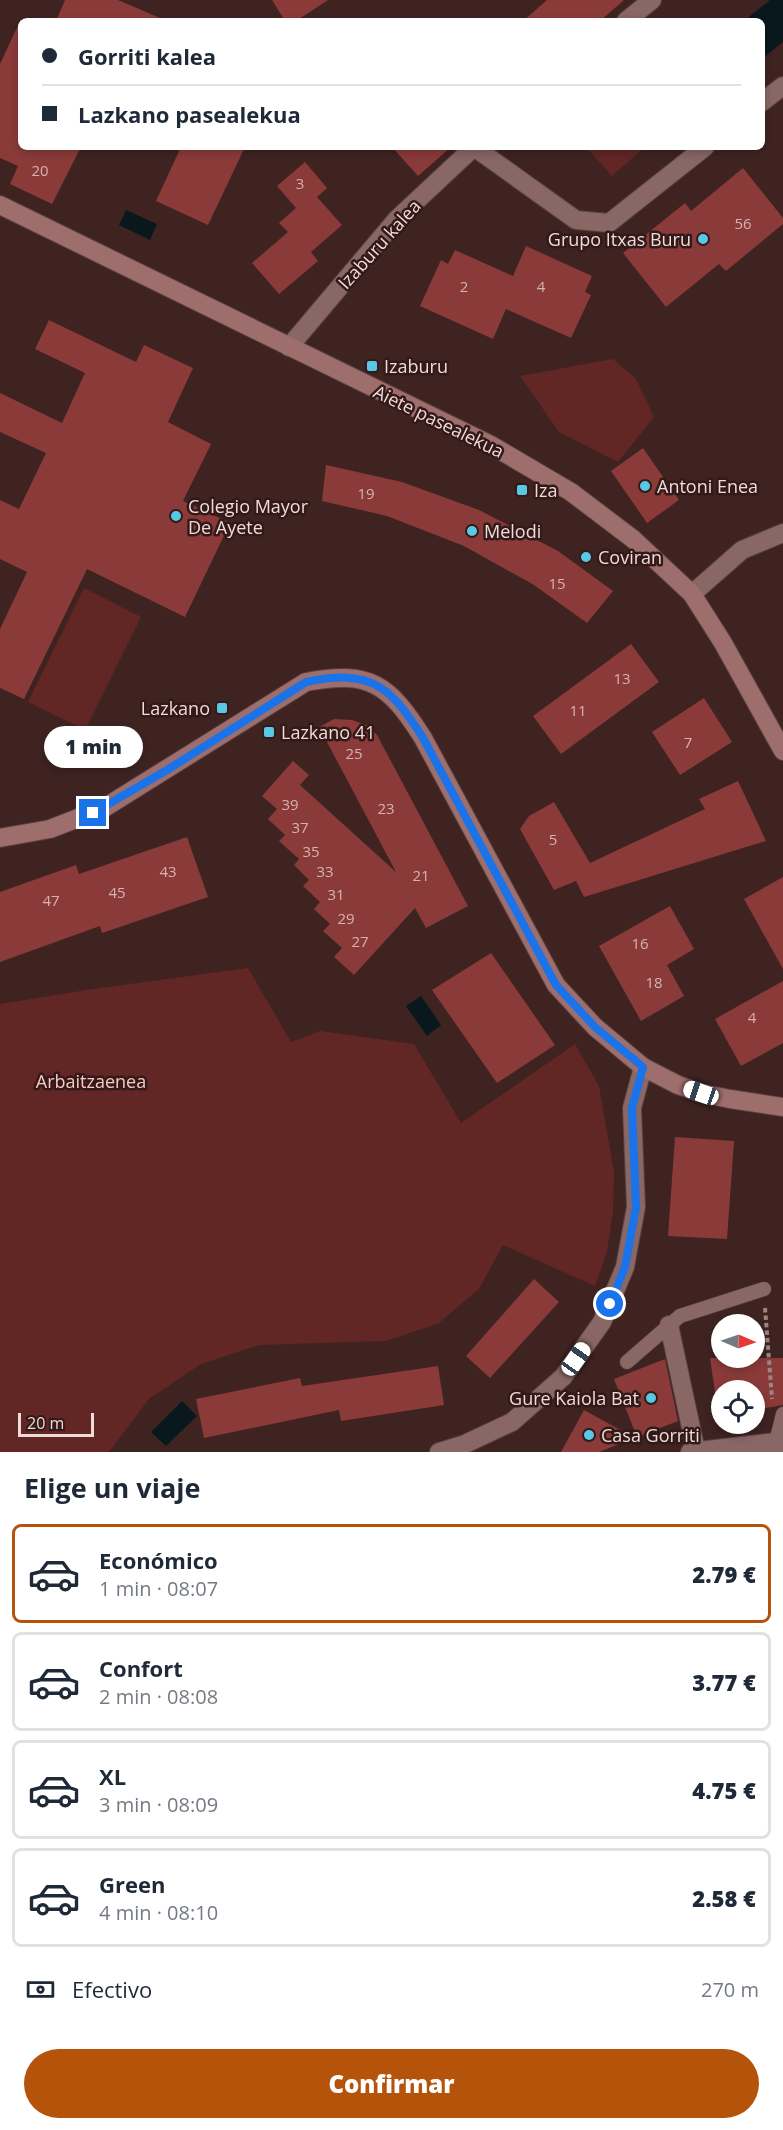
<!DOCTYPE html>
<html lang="es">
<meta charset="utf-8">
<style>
body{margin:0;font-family:"Open Sans",sans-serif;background:#f6f6f7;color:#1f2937;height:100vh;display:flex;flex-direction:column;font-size:22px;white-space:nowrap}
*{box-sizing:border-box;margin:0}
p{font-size:20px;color:#747a83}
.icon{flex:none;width:33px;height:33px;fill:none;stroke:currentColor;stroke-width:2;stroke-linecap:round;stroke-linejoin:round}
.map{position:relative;height:1452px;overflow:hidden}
.panel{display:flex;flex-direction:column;background:#fff;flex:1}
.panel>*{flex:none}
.hud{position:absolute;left:18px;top:18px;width:747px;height:132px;border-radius:9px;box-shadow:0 3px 9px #0003;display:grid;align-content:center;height:132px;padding:0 24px;background:#fff}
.needle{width:39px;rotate:92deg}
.fabs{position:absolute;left:711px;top:1314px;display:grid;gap:12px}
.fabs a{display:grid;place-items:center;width:54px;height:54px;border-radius:50%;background:#fff;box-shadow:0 3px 9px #0003;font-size:30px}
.scale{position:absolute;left:18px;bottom:15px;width:76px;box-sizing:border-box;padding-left:6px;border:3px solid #eedbda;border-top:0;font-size:16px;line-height:21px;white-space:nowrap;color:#eedbda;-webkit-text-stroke:4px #331918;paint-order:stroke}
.end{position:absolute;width:27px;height:27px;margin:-14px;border:8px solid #1a73e8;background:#fff;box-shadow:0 0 0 3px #fff}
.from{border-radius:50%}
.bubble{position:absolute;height:42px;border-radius:21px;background:#fff;box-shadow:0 3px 9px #0003;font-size:20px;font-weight:800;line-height:42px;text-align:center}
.car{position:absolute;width:18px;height:36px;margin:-18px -9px;border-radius:8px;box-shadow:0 0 4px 2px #0007;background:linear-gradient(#fff 24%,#345 0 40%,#fff 0 76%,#345 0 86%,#fff 0)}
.hud b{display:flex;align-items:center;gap:21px;height:57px;font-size:22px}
.hud b+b{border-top:2px solid #e0e1e3}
.hud i{width:15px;height:15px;background:#1f2937}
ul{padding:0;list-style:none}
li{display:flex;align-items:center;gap:18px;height:99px;margin:0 12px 9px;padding:0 12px;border:3px solid #e0e1e3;border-radius:9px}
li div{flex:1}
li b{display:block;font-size:22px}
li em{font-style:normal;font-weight:800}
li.active{border-color:#b45309}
li>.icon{width:54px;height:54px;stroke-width:1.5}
h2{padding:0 24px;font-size:27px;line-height:72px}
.pay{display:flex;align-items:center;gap:15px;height:66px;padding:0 24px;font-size:22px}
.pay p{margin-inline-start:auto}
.button{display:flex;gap:12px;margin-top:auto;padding:12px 24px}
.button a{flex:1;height:69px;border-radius:36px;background:#b45309;color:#fff;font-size:24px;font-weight:800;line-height:69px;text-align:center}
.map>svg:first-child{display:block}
</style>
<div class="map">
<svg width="783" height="1452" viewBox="0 0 783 1452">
<rect width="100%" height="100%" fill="#3e2321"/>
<!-- green -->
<g fill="#622625">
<path d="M586,147H645L612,176Z"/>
<path d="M613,359L636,379L654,417L618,462L559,432L520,376Z"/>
<path d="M84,588L141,617L85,730L28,702Z"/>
<path d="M248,968L291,1042L320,1031L414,1044L461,1123L575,1044L599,1086L614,1172L613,1212L607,1252L595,1286L503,1245L479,1289L439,1323L386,1341L259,1345L201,1364L149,1399L109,1452H0V1004L93,989Z"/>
</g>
<!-- water -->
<g fill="#09181c">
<path d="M770,0H783V42L762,59V21H744Z"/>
<path d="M126,210L157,224L150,240L119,225Z"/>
<path d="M421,996L441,1025L427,1036L406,1006Z"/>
<path d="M182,1401L197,1416L166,1446L151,1432Z"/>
</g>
<!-- building -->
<g fill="#8a3b39">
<path d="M65,0H118L167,21H56Z"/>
<path d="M272,0H328L296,21H285Z"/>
<path d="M547,0H624L600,21H523Z"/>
<path d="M21,19V147H81L52,204L10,184L18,166L0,158V64Z"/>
<path d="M181,147H245L208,225L156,201Z"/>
<path d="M392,147H451L418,176Z"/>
<path d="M305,162L327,188L317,197L342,225L311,252L318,261L279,294L252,263L288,232L279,223L296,208L277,186Z"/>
<path d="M743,168L783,218V224L726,271L719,264L666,307L623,253L685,203L691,211Z"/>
<path d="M526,246L592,276L585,292L591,295L571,338L506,309L493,339L420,306L441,260L448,264L455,250L513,276Z"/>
<path d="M49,320L136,362L144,345L193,368L168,422L211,444L183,501L230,523L185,617L87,569L24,699L0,688V629L27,572L0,559V500L19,509L46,453L0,432V393L62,423L85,373L35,349Z"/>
<path d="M643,448L679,500L647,523L611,471Z"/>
<path d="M326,465L402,482L479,510L558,551L613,591L587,623L534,585L464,546L387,516L322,501Z"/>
<path d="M631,644L659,682L561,754L533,716Z"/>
<path d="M704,698L732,742L680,775L652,732Z"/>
<path d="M334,719L352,720L366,725L377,735L468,906L426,928L415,908L354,975L334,957L342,948L323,931L330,924L314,909L320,902L303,886L309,880L294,865L299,859L279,841L285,835L268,819L277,809L262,796L293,761L309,775L300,785L396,872L319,727Z"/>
<path d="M738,781L766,841L584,897L576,881L554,890L520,829L529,816L554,802L590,863L705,809L699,799Z"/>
<path d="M187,837L208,897L102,933L100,926L0,962V892L76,865L79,874Z"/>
<path d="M783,877V969L744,899Z"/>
<path d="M670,906L694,949L667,965L684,996L641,1021L599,946Z"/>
<path d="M491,953L555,1045L497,1083L432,990Z"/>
<path d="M783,981V1043L741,1066L715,1019Z"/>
<path d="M675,1137L734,1141L727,1239L668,1236Z"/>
<path d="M534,1279L559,1302L490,1378L466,1356Z"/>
<path d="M710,1358H783V1405L760,1409L761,1414L754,1415V1390H722V1419L719,1420Z"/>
<path d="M665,1359L678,1421L637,1437L614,1379Z"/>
<path d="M438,1366L444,1405L341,1421L339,1410L204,1438L196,1399L300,1378L302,1386Z"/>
<path d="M584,1410L635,1438L599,1452H561Z"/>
</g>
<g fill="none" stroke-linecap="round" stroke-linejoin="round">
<!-- lane casing -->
<g stroke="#594141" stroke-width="15">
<g id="lane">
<path d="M627,1362L680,1316L764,1289"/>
<path d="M776,1442L783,1414"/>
</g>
</g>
<!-- street casing -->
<g stroke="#594141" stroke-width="20">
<g id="street">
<path d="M626,21L652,0"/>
<path d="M762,102L783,86"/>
<path d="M289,347L397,219L474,147L576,220L609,223L705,147"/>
<path d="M692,594L742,550L783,533"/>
<path d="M669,1325L696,1451"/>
<path d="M439,1452L465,1444L512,1422L563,1377L602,1322L625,1267L636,1207L632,1108L643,1067"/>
<path d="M690,1452L776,1442V1452"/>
</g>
</g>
<!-- secondary casing -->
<g stroke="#594141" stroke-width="20">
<g id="secondary">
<path d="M0,205L491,445L571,492L633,539L692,594L723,643L783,751"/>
<path d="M0,838L50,829L104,808L306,682C370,670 389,684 423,738L556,985L595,1027L643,1067L678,1085L701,1093L730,1099L783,1107"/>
</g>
</g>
<!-- path -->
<path stroke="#9c8584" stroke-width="4" stroke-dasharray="4.5 3" stroke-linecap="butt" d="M765,1308L772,1399"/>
<!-- lane -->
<use href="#lane" stroke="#886765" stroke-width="14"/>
<!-- street -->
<use href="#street" stroke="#886765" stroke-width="18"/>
<!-- secondary -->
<use href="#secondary" stroke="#9d6e6b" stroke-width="18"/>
</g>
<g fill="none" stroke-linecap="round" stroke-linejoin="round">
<!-- route -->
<path stroke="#1a73e8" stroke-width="8" d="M93,813L167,770L306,682C370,669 389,684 423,738L556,985L595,1027L643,1067L632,1108L636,1207L625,1267L610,1304"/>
</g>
<!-- markers -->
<g fill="#58c9e4" stroke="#331918" stroke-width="2">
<circle cx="703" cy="239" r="6"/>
<rect x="366" y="360" width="12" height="12" rx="3"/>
<circle cx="645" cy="486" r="6"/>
<rect x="516" y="484" width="12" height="12" rx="3"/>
<circle cx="176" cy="516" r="6"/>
<circle cx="472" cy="531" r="6"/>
<circle cx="586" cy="557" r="6"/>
<rect x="216" y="702" width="12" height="12" rx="3"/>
<rect x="263" y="726" width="12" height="12" rx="3"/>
<circle cx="651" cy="1398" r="6"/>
<circle cx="589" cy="1435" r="6"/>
</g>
<g text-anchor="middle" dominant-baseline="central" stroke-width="5" stroke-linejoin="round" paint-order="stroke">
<!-- number labels -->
<g font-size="15" fill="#d5b3b2">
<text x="40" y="170">20</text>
<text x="300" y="183">3</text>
<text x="743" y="223">56</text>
<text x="464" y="286">2</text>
<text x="541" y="286">4</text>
<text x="366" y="493">19</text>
<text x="557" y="583">15</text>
<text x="622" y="678">13</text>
<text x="578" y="710">11</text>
<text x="688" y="742">7</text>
<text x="354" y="753">25</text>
<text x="290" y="804">39</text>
<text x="386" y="808">23</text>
<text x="300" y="827">37</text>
<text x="553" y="839">5</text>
<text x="311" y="851">35</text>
<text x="168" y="871">43</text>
<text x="325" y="871">33</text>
<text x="421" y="875">21</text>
<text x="117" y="892">45</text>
<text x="336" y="894">31</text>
<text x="51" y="900">47</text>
<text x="346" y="918">29</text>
<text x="360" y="941">27</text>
<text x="640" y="943">16</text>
<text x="654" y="982">18</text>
<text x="752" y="1017">4</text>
</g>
<!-- poi labels -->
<g font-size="18" fill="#eedbda" stroke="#331918" text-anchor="start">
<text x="691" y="239" text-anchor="end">Grupo Itxas Buru</text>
<text x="384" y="366">Izaburu</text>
<text x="657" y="486">Antoni Enea</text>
<text x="534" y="490">Iza</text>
<text x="188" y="506">Colegio Mayor<tspan x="188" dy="21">De Ayete</tspan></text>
<text x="484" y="531">Melodi</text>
<text x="598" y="557">Coviran</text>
<text x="210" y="708" text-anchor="end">Lazkano</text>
<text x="281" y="732">Lazkano 41</text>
<text x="639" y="1398" text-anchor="end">Gure Kaiola Bat</text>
<text x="601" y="1435">Casa Gorriti</text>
</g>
<!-- street labels -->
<g font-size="18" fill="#eedbda" stroke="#331918">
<text transform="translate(379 244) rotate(-48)">Izaburu kalea</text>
<text transform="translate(439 421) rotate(26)">Aiete pasealekua</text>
</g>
<!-- park labels -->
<g font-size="18" fill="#f8c8c4" stroke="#331918">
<text x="91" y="1081">Arbaitzaenea</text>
</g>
</g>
</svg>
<div class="fabs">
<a><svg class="needle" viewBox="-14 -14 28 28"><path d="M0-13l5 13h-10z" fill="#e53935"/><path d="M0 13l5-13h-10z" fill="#747a83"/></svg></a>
<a><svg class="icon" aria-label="locate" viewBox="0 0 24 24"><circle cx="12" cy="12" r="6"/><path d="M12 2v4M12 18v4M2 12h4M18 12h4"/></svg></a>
</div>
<div class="scale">20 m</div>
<i class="end from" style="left:610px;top:1304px"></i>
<i class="end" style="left:93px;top:813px"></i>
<div class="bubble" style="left:44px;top:726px;width:99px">1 min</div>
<i class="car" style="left:701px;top:1093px;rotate:289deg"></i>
<i class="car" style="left:576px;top:1359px;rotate:35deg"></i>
<div class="hud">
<b><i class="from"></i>Gorriti kalea</b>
<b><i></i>Lazkano pasealekua</b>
</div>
</div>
<section class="panel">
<h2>Elige un viaje</h2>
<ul>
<li class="active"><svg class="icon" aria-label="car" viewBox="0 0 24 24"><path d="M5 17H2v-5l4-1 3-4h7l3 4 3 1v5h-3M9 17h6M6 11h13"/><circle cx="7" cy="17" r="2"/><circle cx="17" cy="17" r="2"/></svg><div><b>Económico</b><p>1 min · 08:07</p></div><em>2.79 €</em></li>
<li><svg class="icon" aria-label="car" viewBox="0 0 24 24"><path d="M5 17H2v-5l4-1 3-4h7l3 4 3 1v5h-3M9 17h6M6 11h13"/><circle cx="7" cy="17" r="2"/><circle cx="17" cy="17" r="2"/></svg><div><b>Confort</b><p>2 min · 08:08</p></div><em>3.77 €</em></li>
<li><svg class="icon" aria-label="car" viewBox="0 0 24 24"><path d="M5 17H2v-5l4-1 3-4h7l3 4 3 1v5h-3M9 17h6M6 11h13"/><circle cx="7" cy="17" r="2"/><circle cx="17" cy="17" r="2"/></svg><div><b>XL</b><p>3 min · 08:09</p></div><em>4.75 €</em></li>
<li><svg class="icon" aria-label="car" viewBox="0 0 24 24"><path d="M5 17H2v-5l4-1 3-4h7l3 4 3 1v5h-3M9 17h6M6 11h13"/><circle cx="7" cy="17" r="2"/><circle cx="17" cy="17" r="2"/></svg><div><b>Green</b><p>4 min · 08:10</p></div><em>2.58 €</em></li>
</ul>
<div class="pay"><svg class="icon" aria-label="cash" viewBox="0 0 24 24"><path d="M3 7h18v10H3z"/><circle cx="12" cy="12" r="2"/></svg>Efectivo<p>270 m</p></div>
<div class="button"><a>Confirmar</a></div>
</section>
